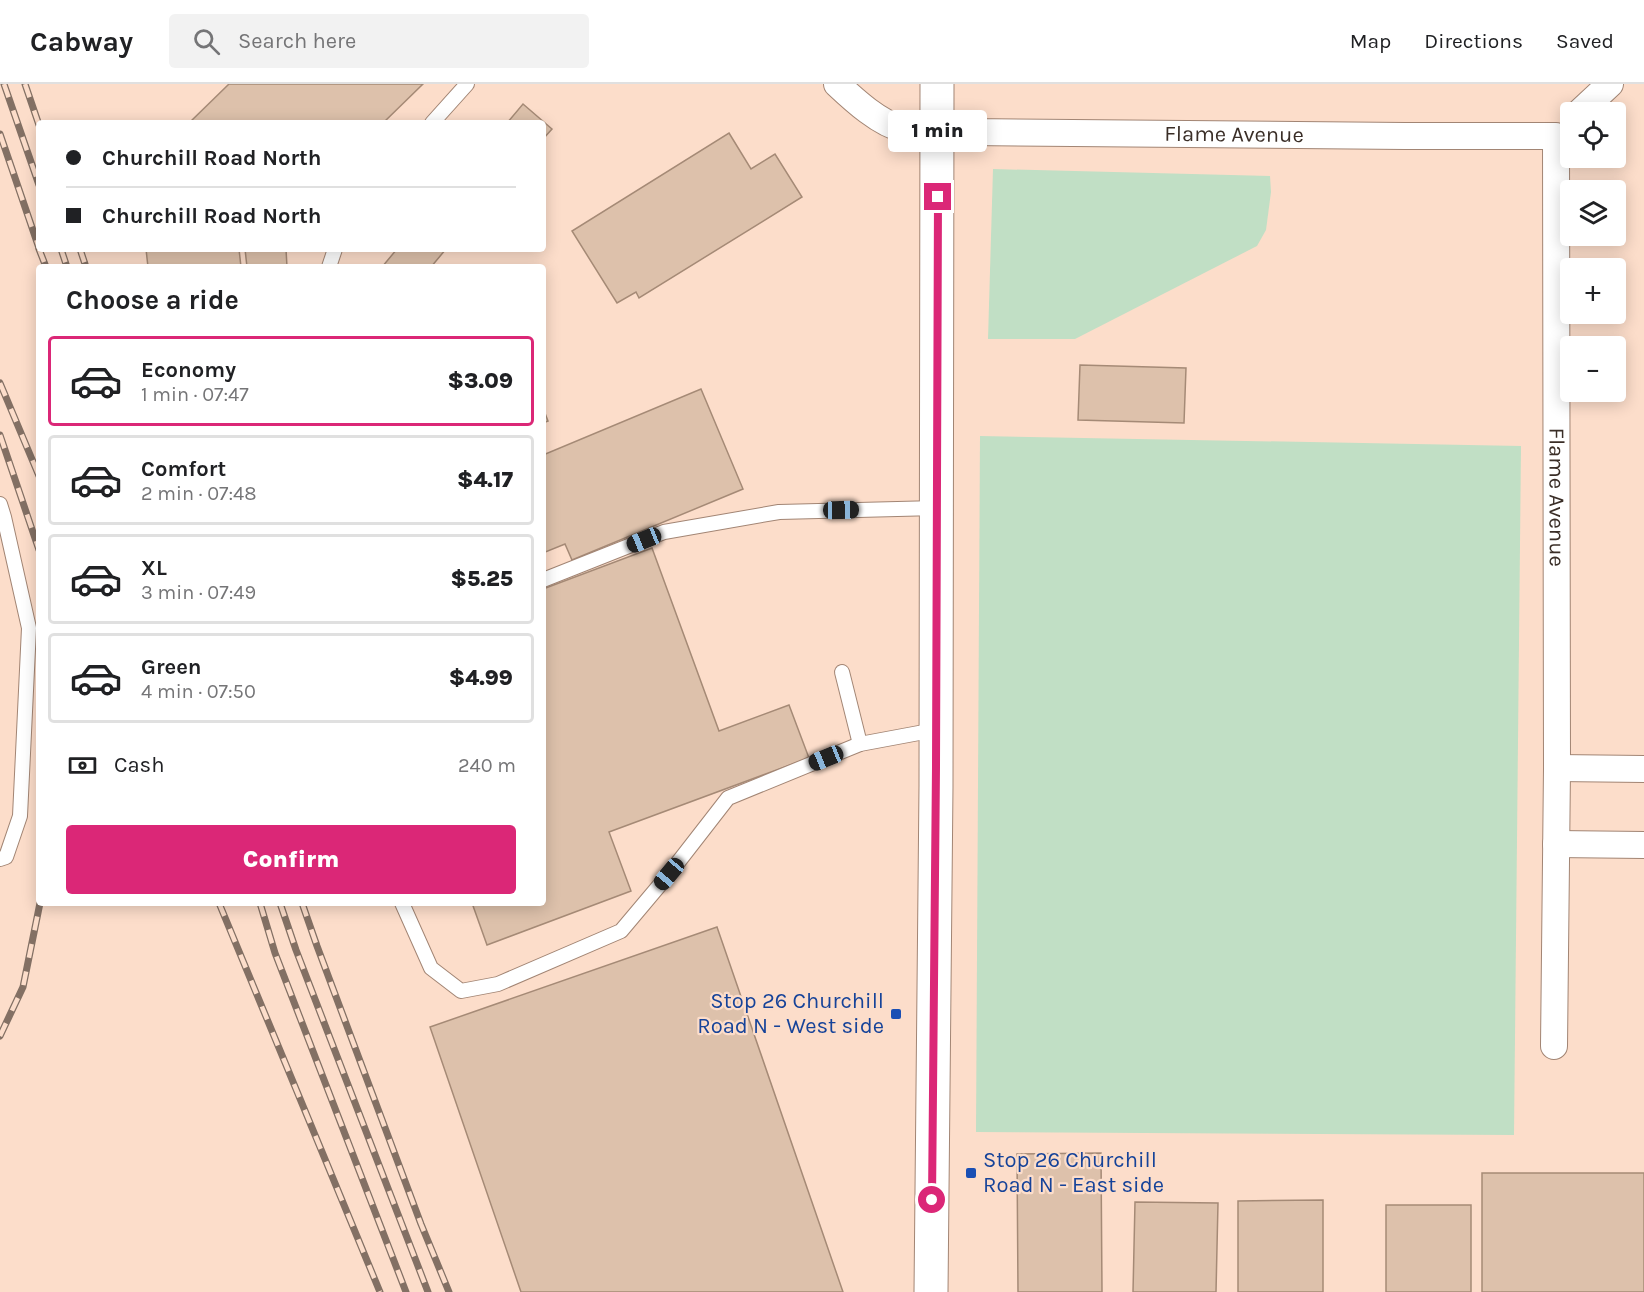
<!DOCTYPE html>
<meta charset="utf-8">
<style>
body{margin:0;font-family:Karla,sans-serif;background:#f2f2f2;color:#202124;height:100vh;display:flex;flex-direction:column;font-size:22px;white-space:nowrap}
*{box-sizing:border-box;margin:0}
p{font-size:20px;color:#757577}
.icon{flex:none;width:33px;height:33px;fill:none;stroke:currentColor;stroke-width:2;stroke-linecap:round;stroke-linejoin:round}
.map{position:relative;flex:1;overflow:hidden}
.side{position:absolute;left:36px;top:180px;width:510px;height:642px;display:flex;flex-direction:column;background:#fff;border-radius:6px;box-shadow:0 3px 15px #0003}
.side>*{flex:none}
.top-card{position:absolute;left:36px;top:36px;width:510px;height:132px;border-radius:6px;box-shadow:0 3px 15px #0003;display:grid;align-content:center;height:132px;padding:0 30px;background:#fff}
.buttons{position:absolute;left:1560px;top:18px;display:grid;gap:12px}
.buttons a{display:grid;place-items:center;width:66px;height:66px;border-radius:6px;background:#fff;box-shadow:0 3px 15px #0003;font-size:30px}
.end{position:absolute;width:27px;height:27px;margin:-14px;border:8px solid #db2777;background:#fff;box-shadow:0 0 0 3px #fff}
.from{border-radius:50%}
.bubble{position:absolute;height:42px;border-radius:6px;background:#fff;box-shadow:0 3px 15px #0003;font-size:20px;font-weight:800;line-height:42px;text-align:center}
.car{position:absolute;width:18px;height:36px;margin:-18px -9px;border-radius:8px;box-shadow:0 0 4px 2px #0007;background:linear-gradient(#222 24%,#8ab4d8 0 40%,#222 0 76%,#8ab4d8 0 86%,#222 0)}
.top-card b{display:flex;align-items:center;gap:21px;height:57px;font-size:22px}
.top-card b+b{border-top:2px solid #e0e0e0}
.top-card i{width:15px;height:15px;background:#202124}
ul{padding:0;list-style:none}
li{display:flex;align-items:center;gap:18px;height:90px;margin:0 12px 9px;padding:0 18px;border:3px solid #e0e0e0;border-radius:6px}
li div{flex:1}
li b{display:block;font-size:22px}
li em{font-style:normal;font-weight:800}
li.active{border-color:#db2777}
li>.icon{width:54px;height:54px;stroke-width:1.5}
h2{padding:0 30px;font-size:27px;line-height:72px}
.pay{display:flex;align-items:center;gap:15px;height:66px;padding:0 30px;font-size:22px}
.pay p{margin-inline-start:auto}
.action{display:flex;gap:12px;margin-top:auto;padding:12px 30px}
.action a{flex:1;height:69px;border-radius:6px;background:#db2777;color:#fff;font-size:24px;font-weight:800;line-height:69px;text-align:center}
header{display:flex;align-items:center;gap:36px;box-sizing:border-box;height:84px;padding:0 30px;background:#fff;border-bottom:2px solid #e0e0e0}
header strong{font-size:28px}
nav{display:flex;gap:33px;margin-inline-start:auto;font-size:21px}
.search{width:420px;height:54px;background:#f2f2f2;display:flex;align-items:center;gap:15px;box-sizing:border-box;padding:0 21px;border-radius:6px;color:#757577;font-size:22px}
.map>svg:first-child{display:block}
</style>
<header>
<strong>Cabway</strong>
<div class="search"><svg class="icon" aria-label="search" viewBox="0 0 24 24"><circle cx="10" cy="10" r="6"/><path d="M15 15l6 6"/></svg>Search here</div>
<nav><a>Map</a><a>Directions</a><a>Saved</a></nav>
</header>
<div class="map">
<svg width="1644" height="1208" viewBox="0 0 1644 1208">
<rect width="100%" height="100%" fill="#fcddca"/>
<!-- green -->
<g fill="#c1dfc5">
<path d="M993,85L1270,92L1271,108L1266,146L1257,162L1075,255H988Z"/>
<path d="M980,352L1521,362L1514,1051L976,1048Z"/>
</g>
<!-- building -->
<g fill="#ddc1ab" stroke="#a58a76" stroke-width="1.5">
<path d="M229,0H423L383,39H189Z"/>
<path d="M523,20L552,45L543,55V39H507Z"/>
<path d="M729,49L751,85L775,70L802,113L639,214L636,208L617,219L572,147Z"/>
<path d="M146,165H239L241,183H148Z"/>
<path d="M245,165H286L287,183H247Z"/>
<path d="M397,165H446L431,183H382Z"/>
<path d="M1080,281L1186,284L1184,339L1078,336Z"/>
<path d="M701,305L743,405L572,476L565,460L543,469V371Z"/>
<path d="M543,324L548,337L543,339Z"/>
<path d="M652,464L719,647L789,621L809,674L609,748L631,807L487,861L472,819H543V505Z"/>
<path d="M717,843L843,1208H521L430,943Z"/>
<path d="M1101,1069L1102,1208H1018L1017,1070Z"/>
<rect x="1482" y="1089" width="162" height="119"/>
<path d="M1323,1116V1208H1238V1117Z"/>
<path d="M1135,1118L1218,1119L1216,1208H1133Z"/>
<rect x="1386" y="1121" width="85" height="87"/>
</g>
<g fill="none" stroke-linecap="round" stroke-linejoin="round">
<!-- lane casing -->
<g stroke="#a28574" stroke-width="16">
<g id="lane">
<path d="M432,39L467,0"/>
<path d="M329,183L335,165"/>
<path d="M0,420L4,433L29,544L20,732L6,773L0,775"/>
<path d="M543,496L664,448L779,428L937,424"/>
<path d="M842,588L860,660"/>
<path d="M402,819L431,884L461,907L498,900L621,847L669,790L728,714L860,660L935,646"/>
</g>
</g>
<!-- street casing -->
<g stroke="#a28574" stroke-width="28">
<g id="street">
<path id="s1" d="M837,0C854,16 880,40 903,45C924,50 948,47 969,48L1405,52H1556L1557,684L1554,962"/>
<path d="M1580,28L1610,0"/>
<path d="M1557,684L1644,685"/>
<path d="M1556,760L1644,761"/>
</g>
</g>
<!-- secondary casing -->
<g stroke="#a28574" stroke-width="35">
<path id="secondary" d="M931,1208L936,702L937,0"/>
</g>
<!-- lane -->
<use href="#lane" stroke="#fff" stroke-width="14"/>
<!-- street -->
<use href="#street" stroke="#fff" stroke-width="26"/>
<!-- secondary -->
<use href="#secondary" stroke="#fff" stroke-width="33"/>
<!-- rail casing -->
<g stroke="#837064" stroke-width="7">
<g id="rail">
<path d="M4,0L39,101"/>
<path d="M25,0L39,41"/>
<path d="M0,50L39,164"/>
<path d="M39,165L46,183"/>
<path d="M61,165L67,183"/>
<path d="M80,165L86,183"/>
<path d="M0,299L39,392"/>
<path d="M0,351L39,466"/>
<path d="M219,819L380,1208"/>
<path d="M260,819L275,869L406,1208"/>
<path d="M280,819L296,866L428,1208"/>
<path d="M302,819L317,862L421,1140L449,1208"/>
<path d="M0,952L23,903L40,819"/>
</g>
</g>
<!-- rail -->
<use href="#rail" stroke="#fcddca" stroke-width="4.5" stroke-dasharray="14" stroke-linecap="butt"/>
</g>
<g fill="none" stroke-linecap="round" stroke-linejoin="round">
<!-- route -->
<path stroke="#db2777" stroke-width="8" d="M932,1116L936,683L938,113"/>
</g>
<!-- markers -->
<g fill="#1a4fb4" stroke="#fcddca" stroke-width="2">
<rect x="890" y="924" width="12" height="12" rx="3"/>
<rect x="965" y="1083" width="12" height="12" rx="3"/>
</g>
<g text-anchor="middle" dominant-baseline="central" stroke-width="4.5" stroke-linejoin="round" paint-order="stroke">
<!-- street labels -->
<g font-size="22" fill="#3a2e27" stroke="#fcddca">
<text stroke="none"><textPath href="#s1" startOffset="412">Flame Avenue</textPath></text>
<text stroke="none"><textPath href="#s1" startOffset="1095">Flame Avenue</textPath></text>
</g>
<!-- transit labels -->
<g font-size="22" fill="#164399" stroke="#fcddca" text-anchor="end">
<text x="884" y="917">Stop 26 Churchill<tspan x="884" dy="25">Road N - West side</tspan></text>
<text x="983" y="1076" text-anchor="start">Stop 26 Churchill<tspan x="983" dy="25">Road N - East side</tspan></text>
</g>
</g>
</svg>
<div class="buttons">
<a><svg class="icon" aria-label="locate" viewBox="0 0 24 24"><circle cx="12" cy="12" r="6"/><path d="M12 2v4M12 18v4M2 12h4M18 12h4"/></svg></a>
<a><svg class="icon" aria-label="layers" viewBox="0 0 24 24"><path d="M12 4l9 5-9 5-9-5zM3 14l9 5 9-5"/></svg></a>
<a>+</a>
<a>−</a>
</div>
<i class="end from" style="left:932px;top:1116px"></i>
<i class="end" style="left:938px;top:113px"></i>
<div class="bubble" style="left:888px;top:26px;width:99px">1 min</div>
<i class="car" style="left:841px;top:426px;rotate:89deg"></i>
<i class="car" style="left:644px;top:456px;rotate:248deg"></i>
<i class="car" style="left:826px;top:674px;rotate:248deg"></i>
<i class="car" style="left:669px;top:790px;rotate:220deg"></i>
<div class="top-card">
<b><i class="from"></i>Churchill Road North</b>
<b><i></i>Churchill Road North</b>
</div>
<section class="side">
<h2>Choose a ride</h2>
<ul>
<li class="active"><svg class="icon" aria-label="car" viewBox="0 0 24 24"><path d="M5 17H2v-5l4-1 3-4h7l3 4 3 1v5h-3M9 17h6M6 11h13"/><circle cx="7" cy="17" r="2"/><circle cx="17" cy="17" r="2"/></svg><div><b>Economy</b><p>1 min · 07:47</p></div><em>$3.09</em></li>
<li><svg class="icon" aria-label="car" viewBox="0 0 24 24"><path d="M5 17H2v-5l4-1 3-4h7l3 4 3 1v5h-3M9 17h6M6 11h13"/><circle cx="7" cy="17" r="2"/><circle cx="17" cy="17" r="2"/></svg><div><b>Comfort</b><p>2 min · 07:48</p></div><em>$4.17</em></li>
<li><svg class="icon" aria-label="car" viewBox="0 0 24 24"><path d="M5 17H2v-5l4-1 3-4h7l3 4 3 1v5h-3M9 17h6M6 11h13"/><circle cx="7" cy="17" r="2"/><circle cx="17" cy="17" r="2"/></svg><div><b>XL</b><p>3 min · 07:49</p></div><em>$5.25</em></li>
<li><svg class="icon" aria-label="car" viewBox="0 0 24 24"><path d="M5 17H2v-5l4-1 3-4h7l3 4 3 1v5h-3M9 17h6M6 11h13"/><circle cx="7" cy="17" r="2"/><circle cx="17" cy="17" r="2"/></svg><div><b>Green</b><p>4 min · 07:50</p></div><em>$4.99</em></li>
</ul>
<div class="pay"><svg class="icon" aria-label="cash" viewBox="0 0 24 24"><path d="M3 7h18v10H3z"/><circle cx="12" cy="12" r="2"/></svg>Cash<p>240 m</p></div>
<div class="action"><a>Confirm</a></div>
</section>
</div>
